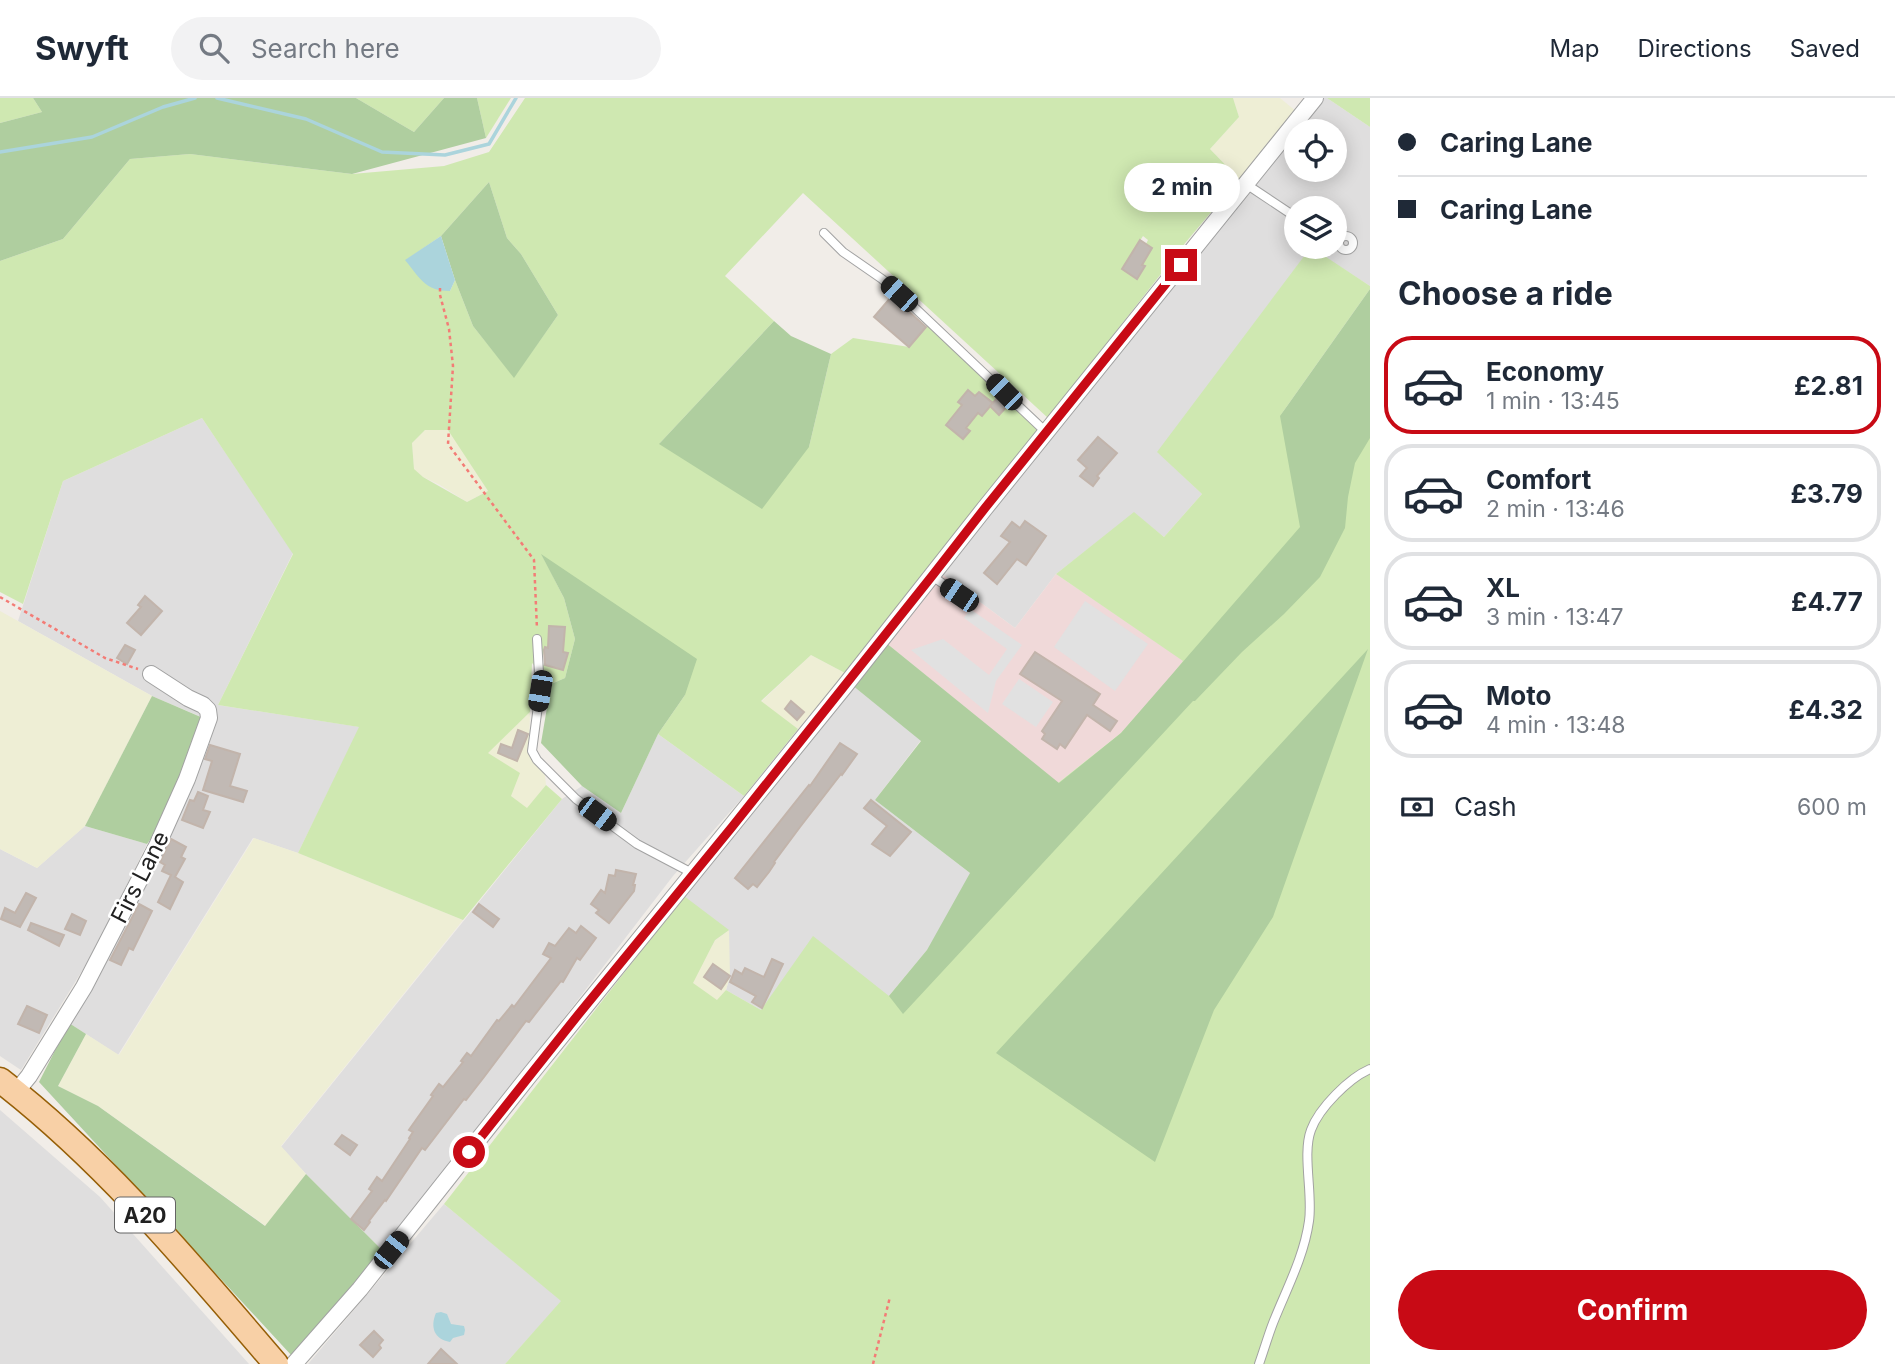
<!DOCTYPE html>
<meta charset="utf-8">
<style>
body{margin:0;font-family:Inter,sans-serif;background:#f2f2f3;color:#1f2937;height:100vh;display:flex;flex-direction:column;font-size:26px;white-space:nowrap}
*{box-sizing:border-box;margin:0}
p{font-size:23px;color:#747a83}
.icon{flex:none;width:38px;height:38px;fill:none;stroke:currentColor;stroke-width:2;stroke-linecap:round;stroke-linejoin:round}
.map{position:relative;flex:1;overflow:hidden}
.panel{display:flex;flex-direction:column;background:#fff;width:525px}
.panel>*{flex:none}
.hud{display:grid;align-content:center;height:154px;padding:0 28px;background:#fff}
.buttons{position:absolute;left:1284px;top:21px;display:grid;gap:14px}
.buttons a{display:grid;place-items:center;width:63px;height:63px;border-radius:50%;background:#fff;box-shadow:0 4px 18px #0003;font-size:35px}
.end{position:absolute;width:32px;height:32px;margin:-16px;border:9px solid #c80a15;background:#fff;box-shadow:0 0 0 4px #fff}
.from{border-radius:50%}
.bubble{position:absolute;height:49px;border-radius:24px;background:#fff;box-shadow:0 4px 18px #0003;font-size:23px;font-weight:700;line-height:49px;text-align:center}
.car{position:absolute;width:21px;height:42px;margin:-21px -10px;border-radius:9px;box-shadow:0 0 5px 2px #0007;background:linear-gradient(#222 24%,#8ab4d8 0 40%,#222 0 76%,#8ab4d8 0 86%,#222 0)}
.hud b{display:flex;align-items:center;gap:24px;height:66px;font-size:26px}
.hud b+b{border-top:2px solid #e0e1e3}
.hud i{width:18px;height:18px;background:#1f2937}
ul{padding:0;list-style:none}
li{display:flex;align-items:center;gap:21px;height:98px;margin:0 14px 10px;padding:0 14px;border:4px solid #e0e1e3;border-radius:28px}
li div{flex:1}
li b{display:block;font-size:26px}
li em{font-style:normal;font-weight:700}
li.active{border-color:#c80a15}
li>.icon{width:63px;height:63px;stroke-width:1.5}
h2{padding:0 28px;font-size:32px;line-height:84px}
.pay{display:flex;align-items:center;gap:18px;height:77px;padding:0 28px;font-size:26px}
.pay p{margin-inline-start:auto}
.primary-button{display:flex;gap:14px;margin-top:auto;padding:14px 28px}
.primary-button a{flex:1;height:80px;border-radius:42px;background:#c80a15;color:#fff;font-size:28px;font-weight:700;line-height:80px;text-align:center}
header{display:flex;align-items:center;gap:42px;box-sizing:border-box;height:98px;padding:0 35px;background:#fff;border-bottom:2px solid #e0e1e3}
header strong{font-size:33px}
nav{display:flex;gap:38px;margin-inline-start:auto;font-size:24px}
.search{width:490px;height:63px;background:#f2f2f3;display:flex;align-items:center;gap:18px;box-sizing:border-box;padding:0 24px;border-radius:38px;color:#747a83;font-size:26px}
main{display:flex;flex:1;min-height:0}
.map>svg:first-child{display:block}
</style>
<header>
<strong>Swyft</strong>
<div class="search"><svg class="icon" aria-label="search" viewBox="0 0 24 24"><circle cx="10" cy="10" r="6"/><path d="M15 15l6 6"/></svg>Search here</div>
<nav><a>Map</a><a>Directions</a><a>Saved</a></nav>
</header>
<main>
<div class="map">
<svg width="1370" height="1266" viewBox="0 0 1370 1266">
<rect width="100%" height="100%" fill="#f1ede8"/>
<!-- residential -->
<g fill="#dfdede" fill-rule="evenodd">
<path d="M1324,0H1327L1370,29V188L1311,150L1158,354L1202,396L1164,439L1134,415L1056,476L1015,530L942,476L1297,33V72H1335V33H1297ZM1297,110H1335V149H1297Z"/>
<path d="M202,320L293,455L218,607L360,629L298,755L253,740L118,957L69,925L213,624L152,598L18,523L63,383Z"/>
<path d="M852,587L921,642L875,702L983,785L889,898L761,912L726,892L730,878L684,798Z"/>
<path d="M658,636L744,698L673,778L384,1154L306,1076L281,1049L562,701L582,688L621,715Z"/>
<path d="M85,728L147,746L93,855L21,972L0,958V751L37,770Z"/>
<path d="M0,1012L100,1099L249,1266H0Z"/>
<path d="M444,1106L562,1203L505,1266H308Z"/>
</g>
<!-- commercial -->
<path fill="#f0d9d9" d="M942,476L1015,530L1056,476L1184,563L1169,581L1121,635L1058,685L885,544Z"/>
<!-- farmland -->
<g fill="#eeeed5">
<path d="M1233,0H1280L1297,14L1239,81L1210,51L1239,19Z"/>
<path d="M425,332H449L488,393L467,404L440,387L423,379L414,372L412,345Z"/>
<path d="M0,513L152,598L85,728L37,770L0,751Z"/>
<path d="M811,557L845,575L798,631L761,604Z"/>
<path d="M530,614L529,657L545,677L546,687L527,711L511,698L487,655Z"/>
<path d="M254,740L298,755L463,822L281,1048L306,1076L266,1128L98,1008L58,988L86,936L119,957Z"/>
<path d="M729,832L730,878L726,892L718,903L692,885L715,842Z"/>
</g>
<!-- grass -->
<g fill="#cfe8b1" fill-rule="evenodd">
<path d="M0,0H33L42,14L0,25Z"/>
<path d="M356,0H444L414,34Z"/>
<path d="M477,0H511L486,40Z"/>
<path d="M525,0H1233L1239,19L1210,51L1239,81L1186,144L1048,320L803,95L725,178L774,223L660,345L809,349L831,256L853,240L909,249L928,227L1037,332L845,575L811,557L761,603L798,631L744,698L658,636L685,597L542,457L564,500L575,541L565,580L551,586L532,565L530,614L488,655L520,675L511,698L527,710L546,687L562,701L463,822L298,755L359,629L218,607L293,456L202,320L63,383L23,506L0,494V163L63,141L130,61L190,56L352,76L444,68L489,54ZM489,84L507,140L521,156L558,217L514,279L473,228L455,182L450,193L406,162L441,138ZM1143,138L1148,142L1146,146L1152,150L1142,167L1145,169L1137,180L1122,171ZM968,292L989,310L982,318L978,315L966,330L946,327L962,307L958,304ZM425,332H448L488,393L467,404L423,379L414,371L412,345ZM545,549L568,555L563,572L541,566Z"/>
<path d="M1327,0H1370V29Z"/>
<path d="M1311,149L1370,188V191L1280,318L1370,202V1266H505L561,1203L444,1106L684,798L729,832L715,842L693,885L717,902L726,892L761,912L813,838L889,898L983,785L1058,685L1121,635L1169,581L1183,563L1056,476L1134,414L1164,439L1202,396L1157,354Z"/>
</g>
<!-- forest -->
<g fill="#afce9f">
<path d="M33,0H356L414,34L444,0H477L486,40L352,76L190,56L130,61L63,141L0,163V25L42,14Z"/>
<path d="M489,84L507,140L521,156L558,217L514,280L473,228L455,182L441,138Z"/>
<path d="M1370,191V340L1355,365L1348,399L1345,430L1320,479L1284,516L1242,554L1195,603H1193L903,916L889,898L927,852L970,775L875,702L921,643L852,587L885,544L1059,685L1121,635L1300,429L1280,318Z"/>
<path d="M774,223L791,238L831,256L809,349L762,411L659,346Z"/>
<path d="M541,456L697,561L685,597L658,636L621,715L582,688L541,645L551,586L565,580L575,541L564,500Z"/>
<path d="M1368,551L1273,819L1214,912L1155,1064L996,955Z"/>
<path d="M152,598L203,620L168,717L147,746L85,728Z"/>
<path d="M69,925L86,936L58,988L98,1008L265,1128L306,1076L384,1154L292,1258L39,984Z"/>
</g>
<!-- parking -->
<g fill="#e1e1e1">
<path d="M1085,503L1148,546L1115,593L1054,549Z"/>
<path d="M970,511L1022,547L996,583L988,615L911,552L943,541L989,577L1007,551L964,520Z"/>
<path d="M1019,581L1053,604L1036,629L1002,606Z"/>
</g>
<!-- water -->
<g fill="#abd4dc">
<path d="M441,138L455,182L450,193C425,193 420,180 405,162Z"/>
<path d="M441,1214L447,1216L451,1226L464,1228L465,1232L464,1237L453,1240L450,1244C434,1241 430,1229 436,1215Z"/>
</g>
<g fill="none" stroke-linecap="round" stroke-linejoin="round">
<!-- stream -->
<g stroke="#abd4dc" stroke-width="3.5">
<path d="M217,0L306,21L382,54L445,57L489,46L516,0"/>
<path d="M0,54L92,39L163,9L195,0"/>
</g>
</g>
<!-- building -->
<g fill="#c1b9b4" stroke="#c2b4ab" stroke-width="2">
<path d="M1140,142L1152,150L1142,167L1145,168L1137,181L1122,171Z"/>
<path d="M892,198L926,229L909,249L874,219Z"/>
<path d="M968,292L975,298L979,294L993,305L982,318L978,315L966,330L970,333L963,341L946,327L962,307L958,304Z"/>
<path d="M998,299L1008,307L999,317L990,308Z"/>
<path d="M1098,339L1117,355L1097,378L1099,380L1093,388L1080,378L1087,370L1078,362Z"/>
<path d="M1025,423L1046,438L1026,467L1017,461L997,486L984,475L1010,444L1001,438L1012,424L1020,430Z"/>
<path d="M145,498L162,513L141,537L127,525L141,509L138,507Z"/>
<path d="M549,528L565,529L563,554L568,555L563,572L545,567L544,552L545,549L548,550Z"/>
<path d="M125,547L135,552L127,566L117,560Z"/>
<path d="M1035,554L1100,596L1093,607L1117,623L1110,633L1087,617L1065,650L1060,646L1057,651L1042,641L1045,636L1042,633L1062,603L1020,576Z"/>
<path d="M791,603L804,614L797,622L785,611Z"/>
<path d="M518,632L528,636L517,663L498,655L501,646L512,650Z"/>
<path d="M840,645L857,656L842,677L841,676L800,729L774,764L775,765L769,774L757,789L753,786L748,791L735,780L809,687L810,688Z"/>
<path d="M210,647L240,656L230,688L247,693L243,704L203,692L212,663L205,661Z"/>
<path d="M198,694L208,698L203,712L210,714L203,730L182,722L190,702L194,703Z"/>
<path d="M871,702L911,734L890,758L872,746L887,728L864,710Z"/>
<path d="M171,741L186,749L181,759L185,761L175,779L183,784L170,811L158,804L171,777L162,773L165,767L160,764Z"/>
<path d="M616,772L636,776L633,787H635L634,793L609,825L596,815L599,812L591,806L601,792L605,795L609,777L615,778Z"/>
<path d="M26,795L36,800L20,829L1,821L5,810L15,815Z"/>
<path d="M139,806L152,813L133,852L129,850L121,867L110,862Z"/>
<path d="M479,806L499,821L493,829L473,814Z"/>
<path d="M72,816L86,823L80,837L65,831Z"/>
<path d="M31,825L64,837L59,848L28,832Z"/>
<path d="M581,828L596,840L580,862L577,860L563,884L561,883L529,924L526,923L484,979L466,1002L464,1001L425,1052L422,1050L386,1103L385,1102L369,1123L370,1124L364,1132L351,1121L372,1093L369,1091L377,1079L382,1083L410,1041L409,1040L413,1034L409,1032L433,998L431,997L439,986L443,989L463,964L461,963L467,955L471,958L497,922L499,923L512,907L514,909L551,860L543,856L549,845L555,848L569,830L576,835Z"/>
<path d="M772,861L783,866L762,910L752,904L756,898L730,884L735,872L742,876L745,870L764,879Z"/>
<path d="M713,866L730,878L721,891L704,879Z"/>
<path d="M27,908L47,917L39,935L18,926Z"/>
<path d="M342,1037L357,1047L350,1057L335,1046Z"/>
<path d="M374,1233L383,1242L379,1247L381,1250L373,1259L360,1247Z"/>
<path d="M441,1251L457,1266H428Z"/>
</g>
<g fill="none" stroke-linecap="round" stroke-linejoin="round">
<!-- lane casing -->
<g stroke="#a2a2a2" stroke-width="10">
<g id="lane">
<path d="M1246,86L1297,120"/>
<path d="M824,135L843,154L882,181L916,211L1047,335"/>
<circle cx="1346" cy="145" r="7"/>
<path d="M932,478L959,497"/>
<path d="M537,541L540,593L532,653L537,662L576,701L637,746L694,776"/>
<path d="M1259,1266C1264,1252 1268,1238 1273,1225C1286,1192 1304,1159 1309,1123C1313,1096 1302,1056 1311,1032C1319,1010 1349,980 1370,971"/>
</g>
</g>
<!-- street casing -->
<g stroke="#a2a2a2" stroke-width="18">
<g id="street">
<path d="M16,994L29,978L84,889L157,748L187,681L209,620L208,612L203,607L188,600L151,576"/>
<path d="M294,1266L360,1191L528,979L844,589L985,410L1315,0"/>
</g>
</g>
<!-- primary casing -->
<g stroke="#965f07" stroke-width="27">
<path id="primary" d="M0,982C105,1063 190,1166 276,1266"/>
</g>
<!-- path -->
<g stroke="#f37c76" stroke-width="2.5" stroke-dasharray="3.5 3.5" stroke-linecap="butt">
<path d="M440,190V197L449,231L453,268L448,346L534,462L537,531"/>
<path d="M0,499L105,560L138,571"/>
<path d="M873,1266L890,1199"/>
</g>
<!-- lane -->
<use href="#lane" stroke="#fff" stroke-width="8"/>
<!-- street -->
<use href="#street" stroke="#fff" stroke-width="16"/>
<!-- primary -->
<use href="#primary" stroke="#f8d0a6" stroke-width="24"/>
</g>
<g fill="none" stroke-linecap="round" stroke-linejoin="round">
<!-- route -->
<path stroke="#c80a15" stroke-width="9" d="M469,1054L578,917L732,729L932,478L985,410L1181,167"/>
</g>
<g text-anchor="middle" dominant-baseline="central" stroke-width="5" stroke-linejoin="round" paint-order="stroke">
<!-- shield labels -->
<rect fill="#fff" stroke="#646464" stroke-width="2" x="115" y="1099.5" width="60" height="35" rx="5"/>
<g font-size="21" font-weight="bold" fill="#212121">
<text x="145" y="1117">A20</text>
</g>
<!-- street labels -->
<g font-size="23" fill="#212121" stroke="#fff">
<text transform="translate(140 779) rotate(-63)">Firs Lane</text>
</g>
</g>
</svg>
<div class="buttons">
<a><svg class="icon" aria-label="locate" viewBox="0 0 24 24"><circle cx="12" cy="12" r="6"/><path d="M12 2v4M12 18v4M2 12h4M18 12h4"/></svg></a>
<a><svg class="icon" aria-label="layers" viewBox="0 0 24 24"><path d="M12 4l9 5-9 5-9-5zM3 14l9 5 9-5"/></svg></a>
</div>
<i class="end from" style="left:469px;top:1054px"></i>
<i class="end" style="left:1181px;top:167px"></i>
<div class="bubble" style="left:1124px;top:65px;width:116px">2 min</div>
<i class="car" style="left:899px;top:196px;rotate:312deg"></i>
<i class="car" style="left:1004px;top:294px;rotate:315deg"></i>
<i class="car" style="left:959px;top:497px;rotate:304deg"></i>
<i class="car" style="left:540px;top:593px;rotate:189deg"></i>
<i class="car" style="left:597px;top:716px;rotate:127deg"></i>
<i class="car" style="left:391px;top:1152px;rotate:39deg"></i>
</div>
<section class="panel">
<div class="hud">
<b><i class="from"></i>Caring Lane</b>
<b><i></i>Caring Lane</b>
</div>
<h2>Choose a ride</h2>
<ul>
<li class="active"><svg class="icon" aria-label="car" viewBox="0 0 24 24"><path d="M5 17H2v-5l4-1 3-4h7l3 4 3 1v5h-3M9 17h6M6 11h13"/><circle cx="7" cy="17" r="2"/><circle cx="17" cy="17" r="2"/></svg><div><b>Economy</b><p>1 min · 13:45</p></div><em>£2.81</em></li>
<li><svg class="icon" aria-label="car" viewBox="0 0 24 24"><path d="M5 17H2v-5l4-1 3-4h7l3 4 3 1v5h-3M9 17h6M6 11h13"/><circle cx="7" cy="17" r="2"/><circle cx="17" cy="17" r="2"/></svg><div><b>Comfort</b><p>2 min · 13:46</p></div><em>£3.79</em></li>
<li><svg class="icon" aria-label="car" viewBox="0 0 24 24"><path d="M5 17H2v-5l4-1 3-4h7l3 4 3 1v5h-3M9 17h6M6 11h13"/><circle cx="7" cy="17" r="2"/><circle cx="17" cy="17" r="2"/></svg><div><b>XL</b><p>3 min · 13:47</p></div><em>£4.77</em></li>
<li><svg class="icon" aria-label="car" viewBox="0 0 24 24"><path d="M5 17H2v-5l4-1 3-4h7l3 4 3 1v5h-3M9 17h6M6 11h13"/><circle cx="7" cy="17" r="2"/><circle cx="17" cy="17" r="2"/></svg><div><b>Moto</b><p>4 min · 13:48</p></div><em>£4.32</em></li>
</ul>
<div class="pay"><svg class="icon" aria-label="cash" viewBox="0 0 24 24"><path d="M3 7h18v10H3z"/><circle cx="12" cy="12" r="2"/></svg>Cash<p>600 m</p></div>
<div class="primary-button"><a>Confirm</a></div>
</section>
</main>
